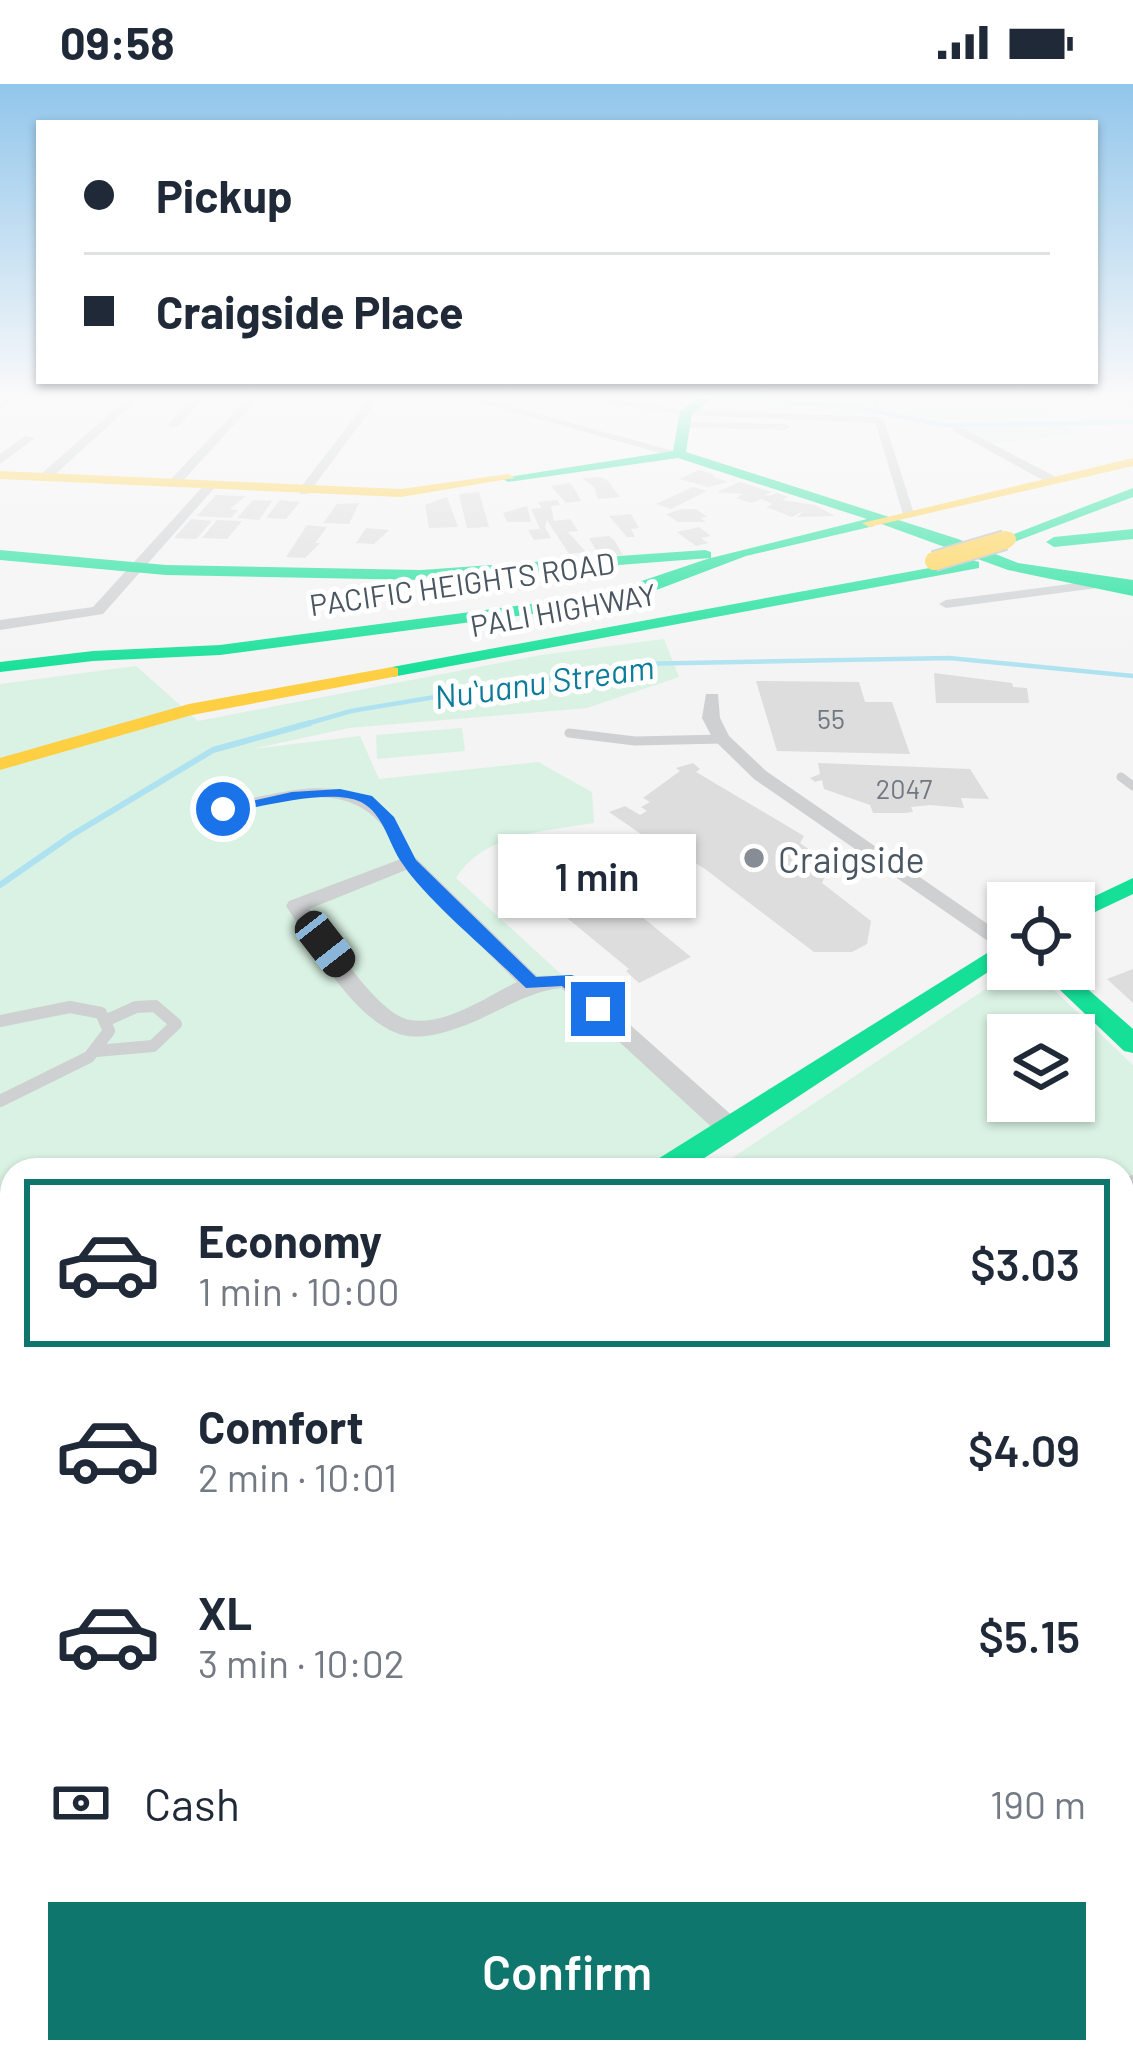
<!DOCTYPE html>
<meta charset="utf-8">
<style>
body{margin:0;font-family:Barlow,sans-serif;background:#f6f6f7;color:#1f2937;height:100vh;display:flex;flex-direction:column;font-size:45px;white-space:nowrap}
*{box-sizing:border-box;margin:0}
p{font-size:39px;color:#747a83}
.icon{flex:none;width:66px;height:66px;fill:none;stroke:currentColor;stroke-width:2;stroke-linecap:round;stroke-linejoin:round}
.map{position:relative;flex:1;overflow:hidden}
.side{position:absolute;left:0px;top:1074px;width:1134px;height:906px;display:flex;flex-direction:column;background:#fff;border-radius:36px 36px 0 0;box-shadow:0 3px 9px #0004}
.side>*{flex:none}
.hud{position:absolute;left:36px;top:36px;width:1062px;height:264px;border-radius:0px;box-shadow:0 3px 9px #0004;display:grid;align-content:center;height:264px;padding:0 48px;background:#fff}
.tools{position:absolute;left:987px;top:798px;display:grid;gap:24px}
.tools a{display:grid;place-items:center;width:108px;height:108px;border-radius:0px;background:#fff;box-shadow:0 3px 9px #0004;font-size:60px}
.end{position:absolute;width:54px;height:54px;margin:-27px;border:15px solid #1a73e8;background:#fff;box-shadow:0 0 0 6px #fff}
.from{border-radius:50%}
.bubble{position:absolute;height:84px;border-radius:0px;background:#fff;box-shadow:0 3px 9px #0004;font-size:39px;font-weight:600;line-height:84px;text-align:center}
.car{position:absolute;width:36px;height:72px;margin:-36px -18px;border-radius:15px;box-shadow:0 0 9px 3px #0007;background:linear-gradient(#222 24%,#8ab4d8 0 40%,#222 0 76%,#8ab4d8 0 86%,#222 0)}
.hud b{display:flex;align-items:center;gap:42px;height:114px;font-size:45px}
.hud b+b{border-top:3px solid #e0e1e3}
.hud i{width:30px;height:30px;background:#1f2937}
ul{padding:21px 0 0;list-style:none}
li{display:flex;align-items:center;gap:36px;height:168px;margin:0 24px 18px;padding:0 24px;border:6px solid transparent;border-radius:0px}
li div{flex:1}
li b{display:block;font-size:45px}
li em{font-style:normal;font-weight:600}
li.on{border-color:#0f766e}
li>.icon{width:108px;height:108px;stroke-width:1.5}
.pay{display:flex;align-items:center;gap:30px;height:132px;padding:0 48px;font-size:45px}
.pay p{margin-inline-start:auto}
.action{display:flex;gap:24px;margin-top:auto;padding:24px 48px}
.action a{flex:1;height:138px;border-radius:0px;background:#0f766e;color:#fff;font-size:48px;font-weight:600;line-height:138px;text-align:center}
.status{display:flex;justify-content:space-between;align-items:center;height:84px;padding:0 60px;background:#fff;direction:ltr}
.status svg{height:33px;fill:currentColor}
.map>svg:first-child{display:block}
</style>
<div class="status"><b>09:58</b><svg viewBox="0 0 49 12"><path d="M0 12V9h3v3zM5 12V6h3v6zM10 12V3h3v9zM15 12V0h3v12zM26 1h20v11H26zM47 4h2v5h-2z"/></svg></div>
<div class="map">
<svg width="1133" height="1980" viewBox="0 0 1133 1980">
<rect width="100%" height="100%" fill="#f4f4f4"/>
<!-- green -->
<g fill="#d9f2e3" fill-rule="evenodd">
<path d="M881,313H1033L1046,333L945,336L909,331Z"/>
<path d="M1065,341L1080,349L986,361L956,344Z"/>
<path d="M664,555L679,593L587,624L349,644L252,665L360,652L379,695L538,678L592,708L594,739C547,747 483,749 456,794L727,1042L653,1086H12V1474L0,1483V600L136,582L198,637L541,571Z"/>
<path d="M462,644L465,667L377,675L376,651Z"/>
<path d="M990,902L1054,906L1133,981V1980H599L595,1968H1122V1086H714ZM1008,951H1074V1017H1008Z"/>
</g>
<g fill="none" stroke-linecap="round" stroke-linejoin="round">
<!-- stream-far1 -->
<g stroke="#aee2f0" stroke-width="4.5">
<path d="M699,313L853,323L944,341L1133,338"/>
<path d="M299,642L351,627L633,580L949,574L1133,592"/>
</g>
<!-- stream -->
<path stroke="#aee2f0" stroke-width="6" d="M0,801L72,751L213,666L310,639"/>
</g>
<!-- building -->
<g fill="#ddddde">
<path d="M699,386L715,391L712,392L728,398L708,403L679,395Z"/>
<path d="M600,393L607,396L620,413L598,415L594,403L583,394Z"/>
<path d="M740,398L772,408L765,411L769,412L777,409L788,413L782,416L815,421L835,432L797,433L805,426L792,433L766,423L773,420L761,415L752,419L736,414L743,410L717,408Z"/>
<path d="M570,399L577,409L581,417L566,419L551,402Z"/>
<path d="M693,403L707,407L671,425L656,420Z"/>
<path d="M479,408L489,443L467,444L459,410Z"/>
<path d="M216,411L246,412L230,425L238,426L231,434L197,432Z"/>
<path d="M447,413L458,443L429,444L425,421Z"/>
<path d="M253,416L272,417L259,436L237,434Z"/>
<path d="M280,416L300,418L286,435L266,434Z"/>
<path d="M557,416L560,421L551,422L554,437L570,435L578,447L568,448L586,468L569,470L547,436L545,443L551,454L534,456L528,446L540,445L531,425L542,424L538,418Z"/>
<path d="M359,419L349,440L323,439L337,420Z"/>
<path d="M527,422L531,438H507L503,429Z"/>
<path d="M681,425H696L707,433L700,434L706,438H678L666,430Z"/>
<path d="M631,430L639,444L631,445L635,453H627L609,432Z"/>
<path d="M191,435L212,437L196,455L174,454Z"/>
<path d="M217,436L242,437L227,455L202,454Z"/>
<path d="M307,441L327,443L315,459H320L305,474L286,473Z"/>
<path d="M699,443L711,452L701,454L708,459L696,462L677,448Z"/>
<path d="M366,444L389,446L374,460L356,459Z"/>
<path d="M609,452L614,456L623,471L600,473L589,454Z"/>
<path d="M934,589L1012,599L1013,603L1027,604L1029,619H936Z"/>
<path d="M756,597L859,598L865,618H892L910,670L777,667Z"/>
<path d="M693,679L700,685L696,688L804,752L800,759L820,773H833L822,799L871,837L867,860L852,868H814L705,785L689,775L683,779L609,728L625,722L640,731L647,727L641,723L650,718L643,714L680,687L676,684Z"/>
<path d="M818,679L970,685L989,715L961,714L964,724L930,721L911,723L913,728L905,729H873L870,721L824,705L822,696L815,698L810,694L820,690Z"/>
<path d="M549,760L614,810L691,873L639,899L626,887L629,885L503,781L525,764L530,769Z"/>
<path d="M1133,885V919L1107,895Z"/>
</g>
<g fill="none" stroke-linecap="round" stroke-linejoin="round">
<!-- path -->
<path stroke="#bcc7c4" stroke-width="3" stroke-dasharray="4.5 3" stroke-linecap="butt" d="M876,325L874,314L881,313"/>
<!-- lane-far3 -->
<g stroke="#ced0d2" stroke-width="6">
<path d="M845,313L848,317"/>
<path d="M686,328L878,336"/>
</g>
<!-- lane-far2 -->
<g stroke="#ced0d2" stroke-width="9">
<path d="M569,649L635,657L722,655"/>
<path d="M1121,693L1133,702"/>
<path d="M223,725C307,708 368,683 409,778"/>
</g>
<!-- lane-far1 -->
<g stroke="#ced0d2" stroke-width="12">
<path d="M0,937L70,923L101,929L109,947L89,973L0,1017"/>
<path d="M96,967L153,962L176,940L155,922L136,923L107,936"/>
<path d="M1122,1102L1133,1097"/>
</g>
<!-- lane -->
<path stroke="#ced0d2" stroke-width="20" d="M935,1968L942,1980"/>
<!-- street -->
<g fill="#ced0d2" fill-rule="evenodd">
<path d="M7,313H19L0,326V318Z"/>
<path d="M129,313H140L49,396H41V390Z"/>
<path d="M193,313H204L177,343H169V339Z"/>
<path d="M249,313H260L177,403H169V397Z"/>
<path d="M370,313H380L308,410H300V404Z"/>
<path d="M459,313H476L685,370L675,373Z"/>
<path d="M568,313H596L692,328L686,331Z"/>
<path d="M1116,313L1133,316V324Z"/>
<path d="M874,334L884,336L915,433L903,430Z"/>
<path d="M684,338L785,340L791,343L785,346L680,343Z"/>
<path d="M956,341L1056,393L1058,396L1048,399L952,346Z"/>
<path d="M25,352L35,354L0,380V370Z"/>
<path d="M207,398L217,401L103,530L0,546V536L93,523Z"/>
<path d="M1092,497L1099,501L1097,504L946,524L939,520L946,516Z"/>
<path d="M706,610H718L720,634L729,652L766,687L1008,854V871L754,695L713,655L702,634Z"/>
<path d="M409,772L416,774L537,892L574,891L736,1035L740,1042L736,1049H718L561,904C526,908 499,928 466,941C447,948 424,956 403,951C355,939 312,861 286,822L289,817ZM406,786L517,898C486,913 446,942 410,936C376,930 329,852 309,825Z"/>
<path d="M574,1968H616L621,1980H577Z"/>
</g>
<!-- fast -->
<g fill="#16e098" fill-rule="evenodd">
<path d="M699,313H713L692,330L686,368L958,455L1018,479L1133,496V512L1008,486L876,438L874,442L746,472L659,505L601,521L220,571L93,577L0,588V578L93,567L220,561L600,511L710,474L421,496L166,491L0,476V466L166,481L421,486L705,466L711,468V474L867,435L678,374L508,398L501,394L673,367L680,328Z"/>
<path d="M1133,404V413L1014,458L1001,455Z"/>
<path d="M1133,445V455L1054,463L1046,458L1054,453Z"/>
<path d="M973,476L979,478V484L392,593L383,588L392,583Z"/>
<path d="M1133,794V810L1074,838V822Z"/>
<path d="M1008,856V875L686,1086H648L653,1078Z"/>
<path d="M1038,885H1065L1133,945V969L1124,967Z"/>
</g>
<!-- slow -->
<g fill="#ffcf43" fill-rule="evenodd">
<path d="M1133,374V382L869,443L862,439Z"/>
<path d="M0,387L401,405L508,390L515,394L401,413L0,395Z"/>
<path d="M392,583L398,584V592L192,631L0,686V674L189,620Z"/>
<path d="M12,1520V1563L0,1568V1524Z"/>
</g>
<!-- slow-bridge-far1 casing -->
<g stroke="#b9bec3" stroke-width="16" stroke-linecap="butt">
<path id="slow-bridge-far1" d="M994,459L1009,455"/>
</g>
<!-- slow-bridge casing -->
<g stroke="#b9bec3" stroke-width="22" stroke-linecap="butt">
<path id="slow-bridge" d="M934,477L1005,456"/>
</g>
<!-- slow-bridge-far1 -->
<use href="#slow-bridge-far1" stroke="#ffcf43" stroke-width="14"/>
<!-- slow-bridge -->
<use href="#slow-bridge" stroke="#ffcf43" stroke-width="18"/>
</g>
<!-- sky -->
<linearGradient id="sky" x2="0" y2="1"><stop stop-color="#91c6eb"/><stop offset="0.53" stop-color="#fafafa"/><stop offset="1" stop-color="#fafafa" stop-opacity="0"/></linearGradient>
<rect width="1133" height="590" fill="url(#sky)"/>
<!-- route -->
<path fill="#1a73e8" d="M340,705L372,712L394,733L416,776L536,893L572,891L604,920V929H591L562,902L526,904C492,870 426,816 402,779C388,759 384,730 361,718C330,703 256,724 223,730L216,725L292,708Z"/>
<!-- markers -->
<circle fill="#868d94" stroke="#fff" stroke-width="4.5" cx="754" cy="774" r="12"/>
<g text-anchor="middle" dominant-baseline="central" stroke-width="10" stroke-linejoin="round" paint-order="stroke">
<!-- far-number labels -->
<g font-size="27" fill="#707881">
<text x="831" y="634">55</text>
<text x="904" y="704">2047</text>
</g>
<!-- far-street labels -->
<g font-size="30" fill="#4a5661" stroke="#fff">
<text transform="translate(462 499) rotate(-8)">PACIFIC HEIGHTS ROAD</text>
<text transform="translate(563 525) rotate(-10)">PALI HIGHWAY</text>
</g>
<!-- far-water labels -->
<g font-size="33" font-style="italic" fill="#0c7c9b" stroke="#fff">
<text transform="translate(544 597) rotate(-8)">Nuʻuanu Stream</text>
</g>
<!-- poi labels -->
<g font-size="36" fill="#4a5661" stroke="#fff" text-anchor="start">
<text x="778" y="774">Craigside</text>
</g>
</g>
</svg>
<div class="tools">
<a><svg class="icon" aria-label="locate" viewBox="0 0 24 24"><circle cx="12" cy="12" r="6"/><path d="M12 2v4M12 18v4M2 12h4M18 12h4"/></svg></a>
<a><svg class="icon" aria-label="layers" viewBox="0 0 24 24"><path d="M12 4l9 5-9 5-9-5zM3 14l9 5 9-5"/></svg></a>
</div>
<i class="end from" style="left:223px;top:725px"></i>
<i class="end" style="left:598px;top:925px"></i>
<div class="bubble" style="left:498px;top:750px;width:198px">1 min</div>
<i class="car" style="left:325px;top:860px;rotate:142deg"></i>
<div class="hud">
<b><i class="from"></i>Pickup</b>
<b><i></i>Craigside Place</b>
</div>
<section class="side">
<ul>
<li class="on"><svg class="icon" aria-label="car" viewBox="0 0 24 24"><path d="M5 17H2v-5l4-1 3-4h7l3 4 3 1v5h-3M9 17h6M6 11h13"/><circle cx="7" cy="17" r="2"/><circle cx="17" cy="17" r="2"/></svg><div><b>Economy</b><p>1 min · 10:00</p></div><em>$3.03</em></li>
<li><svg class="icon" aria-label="car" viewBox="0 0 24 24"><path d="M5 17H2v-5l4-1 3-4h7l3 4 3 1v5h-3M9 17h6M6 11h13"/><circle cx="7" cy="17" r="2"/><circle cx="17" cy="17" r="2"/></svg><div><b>Comfort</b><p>2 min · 10:01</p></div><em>$4.09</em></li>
<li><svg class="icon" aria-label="car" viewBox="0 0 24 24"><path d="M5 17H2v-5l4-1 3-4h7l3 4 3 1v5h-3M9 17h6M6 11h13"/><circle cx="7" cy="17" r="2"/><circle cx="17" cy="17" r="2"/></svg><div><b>XL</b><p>3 min · 10:02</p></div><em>$5.15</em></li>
</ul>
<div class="pay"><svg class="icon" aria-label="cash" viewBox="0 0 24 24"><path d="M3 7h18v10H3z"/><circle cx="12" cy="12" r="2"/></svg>Cash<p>190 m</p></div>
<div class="action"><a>Confirm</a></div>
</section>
</div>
